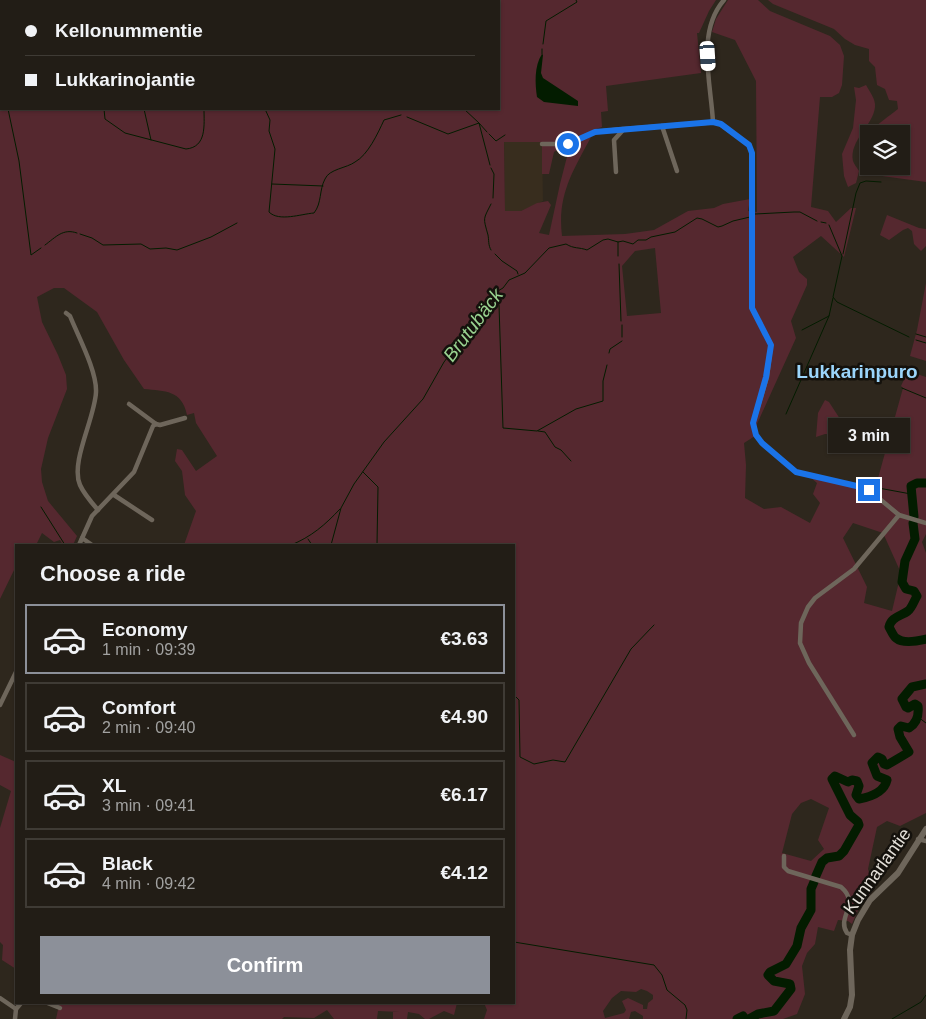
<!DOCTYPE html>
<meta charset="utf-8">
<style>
body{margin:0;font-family:Helvetica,sans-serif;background:#2a261f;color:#f1f3f6;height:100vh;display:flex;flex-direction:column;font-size:19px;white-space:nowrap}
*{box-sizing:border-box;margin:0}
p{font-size:16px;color:#a2a2a1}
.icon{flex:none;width:28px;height:28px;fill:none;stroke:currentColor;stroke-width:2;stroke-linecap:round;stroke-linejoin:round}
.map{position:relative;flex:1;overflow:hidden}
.panel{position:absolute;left:15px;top:544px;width:500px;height:460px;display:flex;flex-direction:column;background:#221d16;border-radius:0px;box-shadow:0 1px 4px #0004,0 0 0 1px #3f3b35}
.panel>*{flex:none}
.banner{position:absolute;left:0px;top:0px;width:500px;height:110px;box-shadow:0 1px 4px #0004,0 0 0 1px #3f3b35;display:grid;align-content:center;height:110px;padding:0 25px;background:#221d16}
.controls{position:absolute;left:860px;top:125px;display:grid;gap:10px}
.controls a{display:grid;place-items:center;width:50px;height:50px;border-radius:0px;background:#221d16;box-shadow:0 1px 4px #0004,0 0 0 1px #3f3b35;font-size:25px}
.end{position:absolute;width:22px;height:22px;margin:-11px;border:6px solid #1a73e8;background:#fff;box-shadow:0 0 0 2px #fff}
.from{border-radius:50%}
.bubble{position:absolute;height:35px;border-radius:0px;background:#221d16;box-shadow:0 1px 4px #0004,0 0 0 1px #3f3b35;font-size:16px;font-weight:600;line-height:35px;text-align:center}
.car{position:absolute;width:15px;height:30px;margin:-15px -8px;border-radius:6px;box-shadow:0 0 4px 1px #0007;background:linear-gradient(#fff 24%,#345 0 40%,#fff 0 76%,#345 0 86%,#fff 0)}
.banner b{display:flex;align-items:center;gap:18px;height:48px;font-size:19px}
.banner b+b{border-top:1px solid #3f3b35}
.banner i{width:12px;height:12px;background:#f1f3f6}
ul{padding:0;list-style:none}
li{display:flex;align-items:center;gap:15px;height:70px;margin:0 10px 8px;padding:0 15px;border:2px solid #3f3b35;border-radius:0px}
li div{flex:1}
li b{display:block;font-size:19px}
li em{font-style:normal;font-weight:600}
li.active{border-color:#8c9099}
li>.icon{width:45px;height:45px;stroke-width:1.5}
h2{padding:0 25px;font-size:22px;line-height:60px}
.button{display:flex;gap:10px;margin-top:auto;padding:10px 25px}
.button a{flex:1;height:58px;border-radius:0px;background:#8c9099;color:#fff;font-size:20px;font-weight:600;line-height:58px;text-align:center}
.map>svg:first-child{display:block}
</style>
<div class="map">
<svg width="926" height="1019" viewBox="0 0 926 1019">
<rect width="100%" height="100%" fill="#2e271d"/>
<!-- built -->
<path fill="#382d1e" d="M504,142H542L543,201L521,211H505Z"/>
<!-- green -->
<g fill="#55282f" fill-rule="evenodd">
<path d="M0,0H716L709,11L699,33H697L701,73L606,86L608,111L601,112L602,127C589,130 580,139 567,142H504L505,211H521L537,203L548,201L551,205L539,233L549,235L560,184L570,145L591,137C573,171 557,195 562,236L625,234L654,230L688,211L714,208L723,204L750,199L748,211L757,212L756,81L735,40L712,32L716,19L728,0H758L770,11L830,36L840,45L844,56L842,85L839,93L832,97H820L811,207L828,211L836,222L851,208H856L844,257L821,236L793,257L799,272L807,279V285L791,321L796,338L757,424L755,436L744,443L746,465L745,498L764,509L781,507L810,523L820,503L813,494L817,483L810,477L860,488L875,496L869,490L875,489L903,388L901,386L908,371L926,377V534L922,542L926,553V813L900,826L887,821L877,827L868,869L874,889L858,910L852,924L848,921L838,920L834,931L818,927L815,944L807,953L802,966L805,994L797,1014L783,1019H643V1016L635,1011L631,1012L629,1019H484L487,1010L484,1003L514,1002V545H184L196,511L185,495L182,471L175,461L177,449L182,450L196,471L217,456L196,423L194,413L187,415C182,390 165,391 144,389L124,360L97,312L64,288H54L37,297L42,322L58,355L66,375L67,389L48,438L41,469L42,482L48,501L77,536L73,545H63L60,540L54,542L42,533L36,545H16V566L0,599ZM1,1H499V109H1ZM655,248L661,313L627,316L622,266L635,251ZM853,523L883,533L901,573L892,611L864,603L867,587L843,538ZM811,799L829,808L818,840L824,849L811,861L782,853L792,814L801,803ZM641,989L647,991L653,995V999L648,1003L647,1009H643V1005L628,998L622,1001L626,1010L624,1013L605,1018L603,1011L612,998L621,991L636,992Z"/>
<path d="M768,0H926V182L882,176V174C874,169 866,170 860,160C860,134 879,124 898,109L897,101L889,100L885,89L877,85L875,67L869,61V49L855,45L845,39L834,29L773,4ZM869,134H901V166H869Z"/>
<path d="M866,85C869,91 876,99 875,107C873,126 849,140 853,161C854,164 857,168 859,171L856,183L848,187L844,176L842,154L853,128L856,100L854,87L859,88Z"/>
<path d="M542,146H566L565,151L557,150L554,152L549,174H542Z"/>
<path d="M887,215L919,228L926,229V246L921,251L914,244L912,231L908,228L903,230L889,240L880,235Z"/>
<path d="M926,283V361L910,356L917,330Z"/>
<path d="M825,400L829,402L842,422L839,435L825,434L816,437L818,413Z"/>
<path d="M0,755L16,762V969L2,960L3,945L0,942V828L11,791L0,785Z"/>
<path d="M65,1002L457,1003L454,1015L444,1011L429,1019H425L419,1014L408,1012L407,1019H393V1012H400L378,1011L377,1019H334L327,1010L314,1018L284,1017L282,1019H56L59,1005Z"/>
</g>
<!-- water -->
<path fill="#031c00" d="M542,54L543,55L541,73L543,78L578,101V106L544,102L537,97C535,84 534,66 542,54Z"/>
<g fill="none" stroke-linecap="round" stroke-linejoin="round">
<!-- stream -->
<g stroke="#031c00" stroke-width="1">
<path d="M363,1V0"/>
<path d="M0,43L1,45"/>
<path d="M543,44L546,21L577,2L576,0"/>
<path d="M542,54V49"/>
<path d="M8,109L19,161L31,255L41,248"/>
<path d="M104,109L105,119L125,133L186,149C207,147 204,125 204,109"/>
<path d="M144,109L151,140"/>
<path d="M265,109L270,120L269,131L275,149L269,212C279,222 301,214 314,213C322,203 319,190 325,179C329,169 347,168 355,162C368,155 378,133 384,120L401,115"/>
<path d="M464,109L479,123L490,165"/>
<path d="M407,117L448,134L479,123L487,132"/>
<path d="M489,134L496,141L505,135"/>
<path d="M491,168L494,174L493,198"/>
<path d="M272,184L323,186"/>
<path d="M491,204C483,220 483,217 488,235C489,240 488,245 491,250"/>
<path d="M755,214L794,212H800L817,221"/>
<path d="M821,222L826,223"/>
<path d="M829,225L842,256L833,297L837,302L909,337"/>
<path d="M80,234L92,238L103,245L141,244L150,249L166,248L177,250L211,237L237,223"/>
<path d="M618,242V256"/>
<path d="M45,245C56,237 63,228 77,233"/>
<path d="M495,254L502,261L517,271L518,274"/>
<path d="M843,254L856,193L860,183L866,181L881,182"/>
<path d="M619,264L621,321"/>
<path d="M498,291L499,300"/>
<path d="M499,305L503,428L537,431L576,409L603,401V381L607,365"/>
<path d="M622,325V337"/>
<path d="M802,330L829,316L833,298"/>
<path d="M916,334L926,337"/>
<path d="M916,340L926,343"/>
<path d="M609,353L610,349L622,341"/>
<path d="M902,388L926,398"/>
<path d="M786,414L829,316"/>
<path d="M538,431L545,432L555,447L561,450L571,461"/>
<path d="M363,472L378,487L377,545"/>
<path d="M873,487L911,494"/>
<path d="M41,507L65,545"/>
<path d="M308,539L312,545"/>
<path d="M291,545C311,537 325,525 340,509"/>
<path d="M331,545L341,508L354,484L384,442L423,399L444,362L496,292L503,288L509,280L525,273L549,248L566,244C574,249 579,247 587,250L603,240L608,239L618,242L623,241L633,244L638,240H646L651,237L675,232L697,218L702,219L718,227L722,226L733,221L750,217"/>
<path d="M514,695L519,700L520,757L534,764L553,760L565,762L631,649L654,625"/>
<path d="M918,717L926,723"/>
<path d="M514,942L654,965L662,975L667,990L685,1005L687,1010L686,1019"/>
<path d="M186,1002L187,1003"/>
<path d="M892,1019L921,1002L926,995"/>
</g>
<!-- river -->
<g stroke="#031c00" stroke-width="9">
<path d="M914,517L911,486L917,483H926"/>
<path d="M913,523L915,539L905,561L902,582L906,589L914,591L917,596C914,601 912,608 908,611C901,616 891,617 889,627C891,630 893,636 896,638C903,644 918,641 926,639"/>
<path d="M815,878L822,862L827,858L839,856L844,851L859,825L858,822L850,815L832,779L835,776L848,782L852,780L857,781L859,786L856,795L859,799C870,797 884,793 887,780L877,776L872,763L878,757L882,759L884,764L887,765L909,752L900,737L898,729L901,726L909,728C917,723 919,715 918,706L915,704L908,708L906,707L902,699L912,687L926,684"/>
<path d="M737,1019L743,1016L745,1019"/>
<path d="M749,1019L758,1014L774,1011L791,989L790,984L774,981L768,975L770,972L786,964L797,946L801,928L811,910V889L814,882"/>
</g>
<!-- minor -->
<g stroke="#6e665b" stroke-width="4.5">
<path d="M713,122C711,83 696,32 724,0"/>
<path d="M662,126L677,171"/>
<path d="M542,144H569L595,132L623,129"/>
<path d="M616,172L614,140L624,129L717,122L749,145L752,153V308L771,345L767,377L753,423L756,435L762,443L796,472L861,487L869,490L899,515L926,523"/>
<path d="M66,313L70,316C78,336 97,371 96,392C95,418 70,462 80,485C84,494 91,502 98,510"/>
<path d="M129,404L156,424"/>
<path d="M156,424L160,425L185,418"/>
<path d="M114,495L152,520"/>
<path d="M82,538L92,545"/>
<path d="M79,545L92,516L134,472L153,426L156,424"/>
<path d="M0,705L16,672"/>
<path d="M854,735L809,663L800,643L801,623L808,607L815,598L854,569L899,515"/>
<path d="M918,839L926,841"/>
<path d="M784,856V867L788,871L841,887C861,904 836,917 847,933L852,935"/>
<path d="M0,998L16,1009"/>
<path d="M45,1002L60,1008"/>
<path d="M15,1019L16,1009L22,1002"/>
</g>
<!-- secondary -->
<path stroke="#6e665b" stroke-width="6" d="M844,1019L850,1007L852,995L850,950L852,935L858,920L870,900L898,873L926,829"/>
</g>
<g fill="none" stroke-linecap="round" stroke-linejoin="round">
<!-- route -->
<path stroke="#1a73e8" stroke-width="6" d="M568,144L595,132L713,122L721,124L749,145L752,153V308L771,345L766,377L753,423L756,435L762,443L796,472L861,487L869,490"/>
</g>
<g text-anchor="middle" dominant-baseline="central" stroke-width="5" stroke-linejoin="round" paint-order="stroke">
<!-- street labels -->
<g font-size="18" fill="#e4e0d9" stroke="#14110c">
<text transform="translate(877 871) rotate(-54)">Kunnarlantie</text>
</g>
<!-- water labels -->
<g font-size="19" font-style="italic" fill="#99d290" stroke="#14110c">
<text transform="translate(473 325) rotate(-53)">Brutubäck</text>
</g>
<!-- neighbourhood labels -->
<g font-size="19" font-weight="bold" fill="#9bd5fb" stroke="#14110c">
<text x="857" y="371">Lukkarinpuro</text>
</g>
</g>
</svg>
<div class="controls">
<a><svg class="icon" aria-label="layers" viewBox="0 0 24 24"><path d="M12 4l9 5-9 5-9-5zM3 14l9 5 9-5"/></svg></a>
</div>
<i class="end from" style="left:568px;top:144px"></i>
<i class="end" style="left:869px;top:490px"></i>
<div class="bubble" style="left:828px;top:418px;width:82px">3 min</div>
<i class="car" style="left:708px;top:56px;rotate:176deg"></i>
<div class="banner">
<b><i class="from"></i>Kellonummentie</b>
<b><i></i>Lukkarinojantie</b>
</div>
<section class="panel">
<h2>Choose a ride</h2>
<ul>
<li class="active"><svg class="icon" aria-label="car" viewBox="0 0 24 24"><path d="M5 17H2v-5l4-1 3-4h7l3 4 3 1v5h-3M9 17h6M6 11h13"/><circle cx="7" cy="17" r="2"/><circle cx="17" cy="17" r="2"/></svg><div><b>Economy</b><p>1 min · 09:39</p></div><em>€3.63</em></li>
<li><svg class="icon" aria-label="car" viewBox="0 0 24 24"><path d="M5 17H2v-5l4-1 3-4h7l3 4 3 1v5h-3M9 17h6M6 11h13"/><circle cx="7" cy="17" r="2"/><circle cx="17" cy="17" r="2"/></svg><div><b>Comfort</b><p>2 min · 09:40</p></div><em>€4.90</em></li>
<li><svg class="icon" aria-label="car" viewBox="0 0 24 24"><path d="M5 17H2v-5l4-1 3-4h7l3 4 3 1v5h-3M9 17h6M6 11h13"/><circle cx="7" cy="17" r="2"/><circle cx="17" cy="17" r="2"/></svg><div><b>XL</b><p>3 min · 09:41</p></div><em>€6.17</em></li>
<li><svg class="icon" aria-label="car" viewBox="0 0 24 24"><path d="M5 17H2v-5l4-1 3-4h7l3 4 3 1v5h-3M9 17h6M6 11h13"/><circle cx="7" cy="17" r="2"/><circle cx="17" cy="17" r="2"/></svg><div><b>Black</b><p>4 min · 09:42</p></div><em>€4.12</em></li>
</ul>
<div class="button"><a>Confirm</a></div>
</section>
</div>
